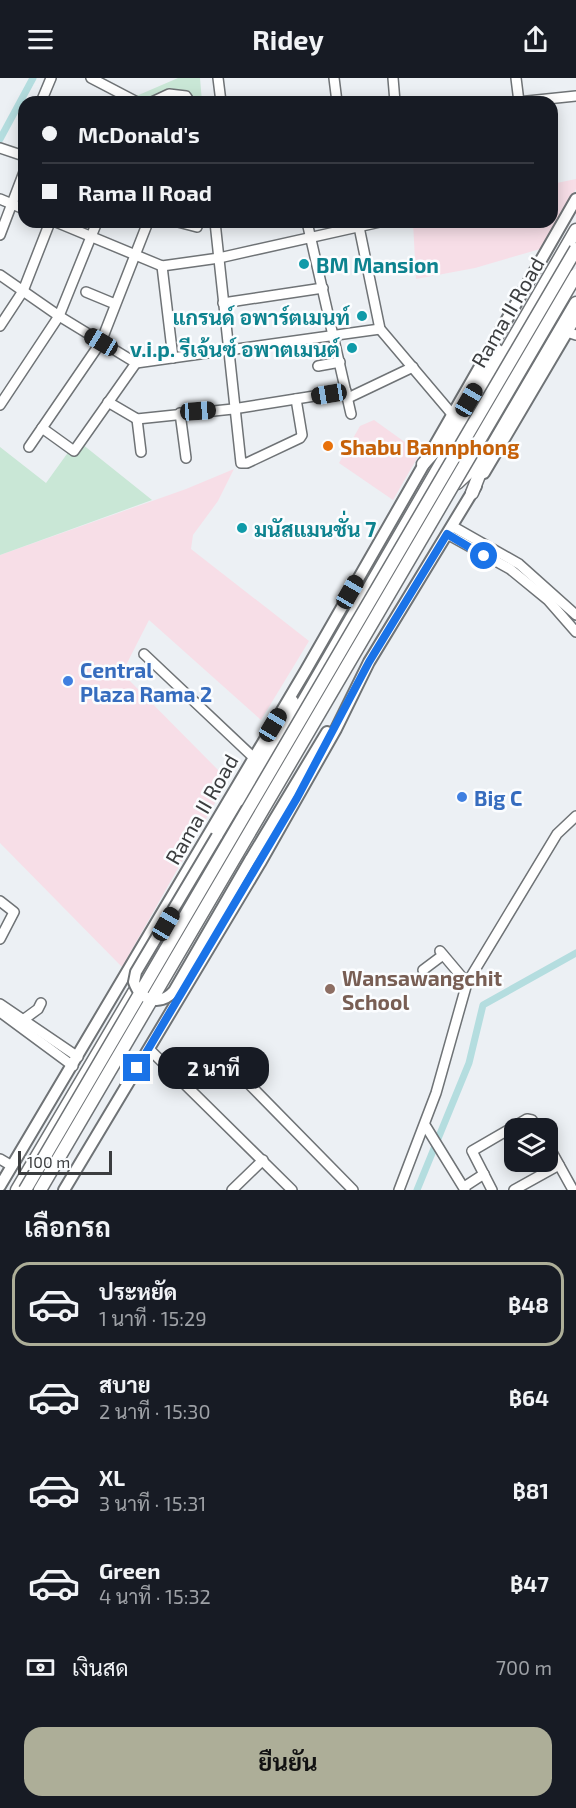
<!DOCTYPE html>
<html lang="th">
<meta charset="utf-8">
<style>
body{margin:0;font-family:"Exo 2",Sarabun,sans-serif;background:#20242c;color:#f1f3f6;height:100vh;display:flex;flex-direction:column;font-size:22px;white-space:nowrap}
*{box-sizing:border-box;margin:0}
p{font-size:20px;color:#9ea1a6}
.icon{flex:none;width:33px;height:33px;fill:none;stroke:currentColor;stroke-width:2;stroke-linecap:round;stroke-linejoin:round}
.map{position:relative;height:1112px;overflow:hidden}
.drawer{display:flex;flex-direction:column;background:#171b24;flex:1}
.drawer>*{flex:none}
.guide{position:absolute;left:18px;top:18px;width:540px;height:132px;border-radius:18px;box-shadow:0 3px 15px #0003;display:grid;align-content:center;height:132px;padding:0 24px;background:#171b24}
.tools{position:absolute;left:504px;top:1040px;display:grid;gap:12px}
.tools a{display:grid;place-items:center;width:54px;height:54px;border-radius:12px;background:#171b24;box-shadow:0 3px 15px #0003;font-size:30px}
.scale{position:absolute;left:18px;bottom:15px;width:94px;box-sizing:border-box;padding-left:6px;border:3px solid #3b3d3f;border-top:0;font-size:16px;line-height:21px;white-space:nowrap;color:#3b3d3f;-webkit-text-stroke:4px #fbfdff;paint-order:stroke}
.end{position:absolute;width:27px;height:27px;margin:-14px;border:8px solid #1a73e8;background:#fff;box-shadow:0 0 0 3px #fff}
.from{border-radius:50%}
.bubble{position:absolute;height:42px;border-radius:18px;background:#171b24;box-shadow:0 3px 15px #0003;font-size:20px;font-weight:700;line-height:42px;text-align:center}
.car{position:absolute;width:18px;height:36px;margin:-18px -9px;border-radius:8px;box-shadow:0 0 4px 2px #0007;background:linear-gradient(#222 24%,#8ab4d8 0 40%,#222 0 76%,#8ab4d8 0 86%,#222 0)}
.guide b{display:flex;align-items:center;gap:21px;height:57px;font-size:22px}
.guide b+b{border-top:2px solid #363941}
.guide i{width:15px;height:15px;background:#f1f3f6}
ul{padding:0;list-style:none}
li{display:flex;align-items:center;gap:18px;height:84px;margin:0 12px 9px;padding:0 12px;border:3px solid transparent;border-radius:18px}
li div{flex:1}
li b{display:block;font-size:22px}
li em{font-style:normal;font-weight:700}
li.on{border-color:#adae98}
li>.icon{width:54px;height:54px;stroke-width:1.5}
h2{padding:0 24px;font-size:27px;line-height:72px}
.pay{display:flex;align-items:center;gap:15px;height:66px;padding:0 24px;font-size:22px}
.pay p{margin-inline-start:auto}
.action{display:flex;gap:12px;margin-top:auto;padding:12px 24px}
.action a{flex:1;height:69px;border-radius:18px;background:#adae98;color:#111;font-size:24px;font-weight:700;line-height:69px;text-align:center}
header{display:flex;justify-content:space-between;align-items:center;height:78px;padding:0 24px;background:#171b24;font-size:27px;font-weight:700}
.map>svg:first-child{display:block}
</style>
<header><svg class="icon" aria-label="menu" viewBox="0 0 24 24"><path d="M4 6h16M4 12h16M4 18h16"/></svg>Ridey<svg class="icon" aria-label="share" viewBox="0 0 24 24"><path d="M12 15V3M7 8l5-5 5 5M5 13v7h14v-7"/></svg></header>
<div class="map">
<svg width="576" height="1112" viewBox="0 0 576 1112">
<rect width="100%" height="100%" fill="#ecf0f4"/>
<!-- commercial -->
<g fill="#f7dee7">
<path d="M576,101V111L540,171L475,190L416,201L413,144H552V106Z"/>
<path d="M374,342L420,375L393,422L339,385L360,348Z"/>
<path d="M234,391L218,423L193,457L191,471L309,563L261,642L149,542L122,595L228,702L122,889L0,765V477L186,411Z"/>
</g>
<!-- green -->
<g fill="#c9e7d6">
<path d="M178,0H200L202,24H192L190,18L153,20L144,23L134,19Z"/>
<path d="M77,362L152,422L0,477V369L46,405Z"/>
</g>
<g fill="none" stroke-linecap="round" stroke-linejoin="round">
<!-- canal -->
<g stroke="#b4dddf" stroke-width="7">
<path d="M0,61L33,0"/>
<path d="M417,1112L469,985L483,927L576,875"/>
</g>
<!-- minor casing -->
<g stroke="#6f7376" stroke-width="12">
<g id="minor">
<path d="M91,0L137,24"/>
<path d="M218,0L221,24"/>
<path d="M334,0L337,24"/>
<path d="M393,0L395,24"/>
<path d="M516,0L519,24"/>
<path d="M41,24L51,0"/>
<path d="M152,24L169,16L186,18L190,24"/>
<path d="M518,24L576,18"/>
<path d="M0,70L24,78"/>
<path d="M0,121L24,131"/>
<path d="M56,144L162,188L219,180L380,144"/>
<path d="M178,144L197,149"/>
<path d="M215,144L241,385H247L300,360L302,357L296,321"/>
<path d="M307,144L351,336"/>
<path d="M358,144L380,251L452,336"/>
<path d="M0,157L24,94"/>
<path d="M162,188L173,280"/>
<path d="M0,197L59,238L136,285L74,373L42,350"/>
<path d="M86,214L115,226"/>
<path d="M223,225L323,210"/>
<path d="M0,248L23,213L50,144"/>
<path d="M567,254L576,257"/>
<path d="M136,285L380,251"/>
<path d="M318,288L340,284"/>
<path d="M348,320L413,289"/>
<path d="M108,324L137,341L233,331L346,313"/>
<path d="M0,327L59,238L97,144"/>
<path d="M180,335L186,380"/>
<path d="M137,341L141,374"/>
<path d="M29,369L101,264L148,144"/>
<path d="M452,448L519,486L576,537"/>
<path d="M447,456L510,491L548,522L576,554"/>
<path d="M144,576L253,679"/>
<path d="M0,823L14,834L0,861"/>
<path d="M440,873L467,905"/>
<path d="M423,892L443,877"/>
<path d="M0,926L78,979"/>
<path d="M0,934L73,988"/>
<path d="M23,942L38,931L41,925"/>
<path d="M149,971L292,1112"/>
<path d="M250,1007L353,1112"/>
<path d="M425,1047L465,1112"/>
<path d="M548,1067L573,1112"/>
<path d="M0,1081L12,1088"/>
<path d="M464,1109L484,1096"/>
<path d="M232,1112L263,1082"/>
<path d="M399,1112L436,1015L467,905L557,756L576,738"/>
<path d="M492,1112L472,1073L527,1041L532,1042L537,1050"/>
<path d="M514,1112L559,1087"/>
</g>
</g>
<!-- major casing -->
<g stroke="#6f7376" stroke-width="14">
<g id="major">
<path d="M484,395L576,239"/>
<path d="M217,758L275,660L293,623"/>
<path d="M250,782L327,654"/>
<path d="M0,1108L306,592L576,121"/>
<path d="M64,1112L260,785L336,651L369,584L476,408"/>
</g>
</g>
<!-- highway casing -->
<g stroke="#6f7376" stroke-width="15">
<g id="highway">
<path d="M423,386L450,356L498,273"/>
<path d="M457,405L484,380"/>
<path d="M472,415L487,377L576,225"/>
<path d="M246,723L576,152"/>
<path d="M17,1112L134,914"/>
</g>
</g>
<!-- minor -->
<use href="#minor" stroke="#fff" stroke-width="9"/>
<!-- major -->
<use href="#major" stroke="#fff" stroke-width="10"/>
<!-- highway -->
<use href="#highway" stroke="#fff" stroke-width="12"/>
<!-- major-bridge casing -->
<g stroke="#6f7376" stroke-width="14" stroke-linecap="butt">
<path id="major-bridge" d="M217,758L136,894L134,904C140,922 160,929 174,913L250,782"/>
</g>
<!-- highway-bridge casing -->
<g stroke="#6f7376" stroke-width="15" stroke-linecap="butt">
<g id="highway-bridge">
<path d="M25,1112L576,171"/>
<path d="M40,1112L576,197"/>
</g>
</g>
<!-- major-bridge -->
<use href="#major-bridge" stroke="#fff" stroke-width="10"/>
<!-- highway-bridge -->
<use href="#highway-bridge" stroke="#fff" stroke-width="12"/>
</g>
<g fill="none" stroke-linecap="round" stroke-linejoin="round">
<!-- route -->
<path stroke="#1a73e8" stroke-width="8" d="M137,990L297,720L369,584L447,456L484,478"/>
</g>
<!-- markers -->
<g fill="#0f9aa8" stroke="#fbfdff" stroke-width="2">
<circle cx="304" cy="186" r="6"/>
<circle cx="362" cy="238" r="6"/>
<circle cx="352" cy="270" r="6"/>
<circle cx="242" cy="450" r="6"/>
</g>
<circle fill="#e8710a" stroke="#fbfdff" stroke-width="2" cx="328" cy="368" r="6"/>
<g fill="#3f7fe0" stroke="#fbfdff" stroke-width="2">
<circle cx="68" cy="603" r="6"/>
<circle cx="462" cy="719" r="6"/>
</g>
<circle fill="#8d6e63" stroke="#fbfdff" stroke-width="2" cx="330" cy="911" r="6"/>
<g text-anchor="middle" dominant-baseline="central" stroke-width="5" stroke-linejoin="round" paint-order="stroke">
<!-- culture labels -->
<g font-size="21" font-weight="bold" fill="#0d838f" stroke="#fbfdff" text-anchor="start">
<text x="316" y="186">BM Mansion</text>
<text x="350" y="238" text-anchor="end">แกรนด์ อพาร์ตเมนท์</text>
<text x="340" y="270" text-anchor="end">v.i.p. รีเจ้นซ์ อพาตเมนต์</text>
<text x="254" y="450">มนัสแมนชั่น 7</text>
</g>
<!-- street labels -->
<g font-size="21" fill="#3b3d3f" stroke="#fbfdff">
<text transform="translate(507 234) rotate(-60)">Rama II Road</text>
<text transform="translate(201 731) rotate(-60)">Rama II Road</text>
</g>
<!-- food labels -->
<g font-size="21" font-weight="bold" fill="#c56008" stroke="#fbfdff" text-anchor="start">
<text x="340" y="368">Shabu Bannphong</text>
</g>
<!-- shop labels -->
<g font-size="21" font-weight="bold" fill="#366cbe" stroke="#fbfdff" text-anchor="start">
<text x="80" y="591">Central<tspan x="80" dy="24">Plaza Rama 2</tspan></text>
<text x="474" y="719">Big C</text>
</g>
<!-- education labels -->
<g font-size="21" font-weight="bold" fill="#785e54" stroke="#fbfdff" text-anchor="start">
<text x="342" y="899">Wansawangchit<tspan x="342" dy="24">School</tspan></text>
</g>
</g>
</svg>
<div class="tools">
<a><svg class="icon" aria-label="layers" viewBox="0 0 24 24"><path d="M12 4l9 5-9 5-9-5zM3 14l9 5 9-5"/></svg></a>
</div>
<div class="scale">100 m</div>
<i class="end from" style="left:484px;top:478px"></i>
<i class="end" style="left:137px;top:990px"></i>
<div class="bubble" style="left:158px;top:969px;width:111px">2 นาที</div>
<i class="car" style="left:101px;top:264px;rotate:301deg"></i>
<i class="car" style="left:329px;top:316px;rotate:261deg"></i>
<i class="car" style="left:469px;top:322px;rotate:30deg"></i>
<i class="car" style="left:198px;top:333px;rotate:86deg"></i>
<i class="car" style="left:350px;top:514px;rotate:30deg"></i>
<i class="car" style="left:273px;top:647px;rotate:31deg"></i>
<i class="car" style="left:166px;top:846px;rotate:30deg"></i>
<div class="guide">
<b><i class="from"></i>McDonald's</b>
<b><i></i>Rama II Road</b>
</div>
</div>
<section class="drawer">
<h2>เลือกรถ</h2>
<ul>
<li class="on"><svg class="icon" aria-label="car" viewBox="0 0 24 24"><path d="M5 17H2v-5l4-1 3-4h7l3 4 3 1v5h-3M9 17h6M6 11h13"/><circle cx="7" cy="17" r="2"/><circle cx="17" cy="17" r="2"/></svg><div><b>ประหยัด</b><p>1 นาที · 15:29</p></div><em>฿48</em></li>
<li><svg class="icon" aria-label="car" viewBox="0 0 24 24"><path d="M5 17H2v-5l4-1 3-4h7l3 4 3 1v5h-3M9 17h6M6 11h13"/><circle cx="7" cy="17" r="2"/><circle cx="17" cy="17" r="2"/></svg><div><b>สบาย</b><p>2 นาที · 15:30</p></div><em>฿64</em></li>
<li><svg class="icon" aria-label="car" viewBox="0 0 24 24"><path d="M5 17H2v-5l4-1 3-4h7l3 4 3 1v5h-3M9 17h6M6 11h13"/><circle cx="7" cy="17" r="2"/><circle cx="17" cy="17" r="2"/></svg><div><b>XL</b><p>3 นาที · 15:31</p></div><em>฿81</em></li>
<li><svg class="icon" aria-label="car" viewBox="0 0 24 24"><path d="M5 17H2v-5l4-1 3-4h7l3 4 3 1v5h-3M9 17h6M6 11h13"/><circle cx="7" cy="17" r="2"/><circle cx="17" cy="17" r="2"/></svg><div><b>Green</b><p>4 นาที · 15:32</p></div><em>฿47</em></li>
</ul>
<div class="pay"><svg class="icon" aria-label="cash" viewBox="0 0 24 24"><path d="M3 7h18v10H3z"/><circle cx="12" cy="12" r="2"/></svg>เงินสด<p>700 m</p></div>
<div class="action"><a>ยืนยัน</a></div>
</section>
